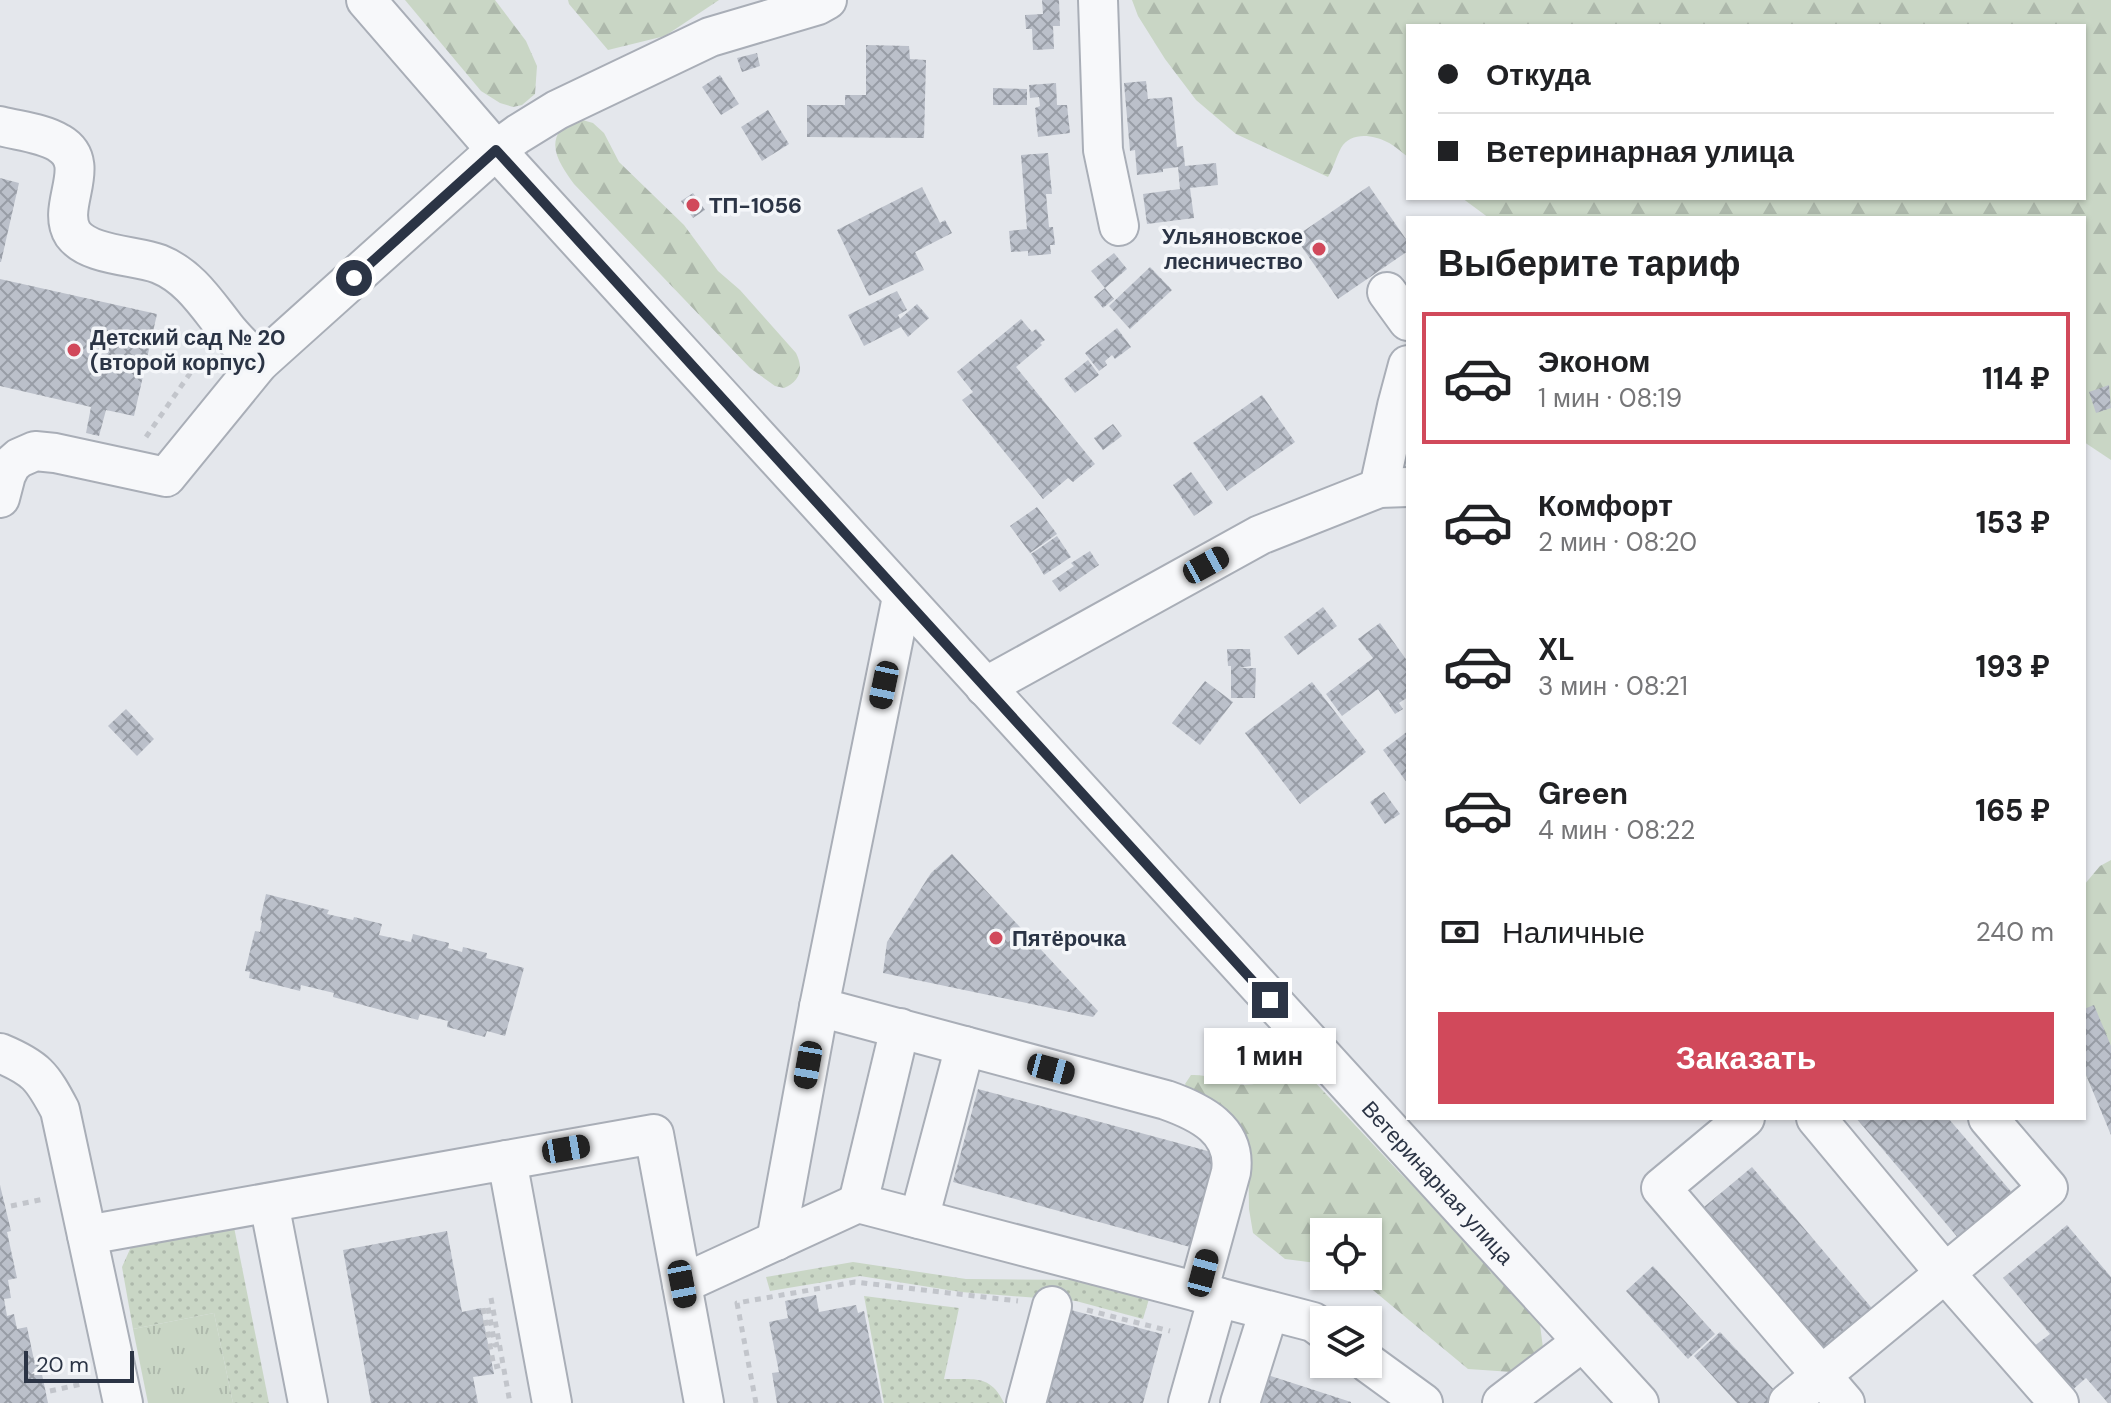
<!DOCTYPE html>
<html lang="ru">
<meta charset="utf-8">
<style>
body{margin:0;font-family:"DM Sans",sans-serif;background:#f6f6f6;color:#202124;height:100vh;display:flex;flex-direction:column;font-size:30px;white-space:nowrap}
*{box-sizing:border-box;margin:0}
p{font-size:26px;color:#757577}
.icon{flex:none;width:44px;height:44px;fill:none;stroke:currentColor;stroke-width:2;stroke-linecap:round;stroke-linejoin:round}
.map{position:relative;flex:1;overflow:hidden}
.details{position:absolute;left:1406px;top:216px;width:680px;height:904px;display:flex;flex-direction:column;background:#fff;border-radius:0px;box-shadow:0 2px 6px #0004}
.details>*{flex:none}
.top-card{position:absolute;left:1406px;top:24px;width:680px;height:176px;border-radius:0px;box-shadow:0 2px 6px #0004;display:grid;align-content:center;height:176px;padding:0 32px;background:#fff}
.fabs{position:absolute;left:1310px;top:1218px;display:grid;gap:16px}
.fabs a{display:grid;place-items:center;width:72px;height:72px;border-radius:0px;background:#fff;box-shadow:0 2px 6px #0004;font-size:40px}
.scale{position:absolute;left:24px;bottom:20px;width:110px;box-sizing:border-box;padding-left:8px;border:4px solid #2b3445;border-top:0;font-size:22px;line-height:28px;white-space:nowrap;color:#2b3445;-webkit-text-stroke:6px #f4f6f9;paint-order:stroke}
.end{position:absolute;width:36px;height:36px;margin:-18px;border:10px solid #2b3445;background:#fff;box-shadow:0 0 0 4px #fff}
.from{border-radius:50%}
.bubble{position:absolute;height:56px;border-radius:0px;background:#fff;box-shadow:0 2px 6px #0004;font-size:26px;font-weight:700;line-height:56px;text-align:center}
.car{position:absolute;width:24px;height:48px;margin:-24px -12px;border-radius:10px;box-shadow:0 0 6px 2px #0007;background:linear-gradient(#222 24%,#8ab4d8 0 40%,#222 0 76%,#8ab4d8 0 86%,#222 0)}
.top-card b{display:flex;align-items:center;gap:28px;height:76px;font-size:30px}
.top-card b+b{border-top:2px solid #e0e0e0}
.top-card i{width:20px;height:20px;background:#202124}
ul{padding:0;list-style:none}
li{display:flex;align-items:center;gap:24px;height:132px;margin:0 16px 12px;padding:0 16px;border:4px solid transparent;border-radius:0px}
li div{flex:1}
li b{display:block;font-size:30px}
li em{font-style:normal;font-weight:700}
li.current{border-color:#d1495b}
li>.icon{width:72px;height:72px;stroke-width:1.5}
h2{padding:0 32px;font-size:36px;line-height:96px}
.pay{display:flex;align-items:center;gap:20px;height:88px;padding:0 32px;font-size:30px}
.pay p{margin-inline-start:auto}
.primary-button{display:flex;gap:16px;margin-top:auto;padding:16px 32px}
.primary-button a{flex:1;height:92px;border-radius:0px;background:#d1495b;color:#fff;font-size:32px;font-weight:700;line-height:92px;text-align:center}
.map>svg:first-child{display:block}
</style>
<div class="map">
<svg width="2111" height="1403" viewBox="0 0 2111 1403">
<defs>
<pattern id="grass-dots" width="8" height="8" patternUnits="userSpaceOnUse" patternTransform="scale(2)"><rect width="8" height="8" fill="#c9d6c5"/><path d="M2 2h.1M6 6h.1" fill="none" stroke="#adb8ab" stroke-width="1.8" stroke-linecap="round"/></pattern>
<pattern id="forest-firs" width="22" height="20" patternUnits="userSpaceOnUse" patternTransform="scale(2)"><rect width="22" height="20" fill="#c9d6c5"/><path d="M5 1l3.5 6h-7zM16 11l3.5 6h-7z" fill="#adb8ab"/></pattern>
<pattern id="park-tufts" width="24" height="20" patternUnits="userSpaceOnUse" patternTransform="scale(2)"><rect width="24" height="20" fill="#c9d6c5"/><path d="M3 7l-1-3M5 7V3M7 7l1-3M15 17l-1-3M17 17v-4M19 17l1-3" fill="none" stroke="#adb8ab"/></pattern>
<pattern id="building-cross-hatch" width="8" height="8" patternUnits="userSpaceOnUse" patternTransform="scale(2)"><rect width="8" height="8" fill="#bbc0ca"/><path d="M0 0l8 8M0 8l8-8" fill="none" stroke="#989da6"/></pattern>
</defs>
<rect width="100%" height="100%" fill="#e4e7ec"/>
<!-- grass -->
<g fill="url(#grass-dots)">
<path d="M233,1222L269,1403H233L214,1313L133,1329L122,1267L131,1247L149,1237Z"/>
<path d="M853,1262L966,1279L1082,1280L1149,1299L1143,1319L1076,1301L961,1292L860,1276L770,1291L766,1277Z"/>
<path d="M864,1296L959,1308L944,1379C972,1380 990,1373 1004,1403H884Z"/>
</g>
<!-- forest -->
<g fill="url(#forest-firs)">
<path d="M405,0H495L526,41L537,66L535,94L522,105L513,107L500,103L481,91Z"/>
<path d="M568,0H719L665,36L608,50L569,4Z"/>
<path d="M1132,0H2111V460L2084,442V218H1489L1462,198H2084V26H1408V157C1401,152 1394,145 1387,142C1372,134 1350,132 1341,148C1336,157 1334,167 1328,177L1236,134L1196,100L1165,59L1138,16Z"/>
<path d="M579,119L593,123L604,133L619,162L684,225L718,271L740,290L796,353C804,369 800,381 784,388L775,386L750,368L574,184C564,169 546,148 561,129C565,125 574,122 579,119Z"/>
<path d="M2111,860V1130L2084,1071V885L2100,866Z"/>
<path d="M1291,1069L1311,1078L1399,1172L1538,1309L1543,1348L1512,1372L1468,1369L1356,1276H1368V1232H1324V1264L1285,1259L1253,1233L1249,1209L1248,1143L1242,1128L1213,1102L1190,1094L1185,1084L1191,1075C1207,1074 1220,1081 1236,1084C1258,1087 1272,1079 1291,1069Z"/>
</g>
<!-- park -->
<path fill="url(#park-tufts)" d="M214,1313L233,1403H148L133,1329Z"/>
<!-- building -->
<g fill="url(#building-cross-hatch)">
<path d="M1042,0H1059L1060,26H1053L1054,49L1033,50L1032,29H1026L1025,15L1043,14Z"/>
<path d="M866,45L909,46L910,59L926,60L924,138L807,137V105H845V95H866Z"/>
<path d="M757,53L760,66L742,72L737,58Z"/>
<path d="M720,75L739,104L721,115L702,87Z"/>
<path d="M1146,81L1148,99L1172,97L1177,147L1183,146L1185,166L1216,163L1218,185L1190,188L1194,218L1147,224L1143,194L1180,189L1178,167L1163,169V172L1137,175L1135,150L1130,151L1124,83Z"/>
<path d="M1056,83L1057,105H1067L1070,133L1038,137L1035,108L1040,106L1039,97L1030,98L1029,85Z"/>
<path d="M993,88L1027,89V105H993Z"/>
<path d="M768,110L789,144L762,161L741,127Z"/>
<path d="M1048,153L1052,194H1046L1049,227H1053L1055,245H1050L1051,254L1028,256V251L1011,252L1009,231L1027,229L1021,155Z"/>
<path d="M0,178L19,183L1,262H0Z"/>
<path d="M1369,186L1408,242V251L1338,299L1295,237Z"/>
<path d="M922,187L940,223L945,220L952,233L915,252L924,270L869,296L837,230Z"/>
<path d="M693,193L705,210L693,218L681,201Z"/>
<path d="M1114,253L1127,269L1105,288L1091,271Z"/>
<path d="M1150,267L1172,290L1130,329L1109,306Z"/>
<path d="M0,279L157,314L134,416L106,410L99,436L86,433L91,407L0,386Z"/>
<path d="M1105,288L1114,299L1103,308L1094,297Z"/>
<path d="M897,291L907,310L898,315L900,319L917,304L929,318L908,337L901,327L864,346L848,315Z"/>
<path d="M1021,319L1032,332L1036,329L1045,340L1040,343L1042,345L1016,367L1095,464L1073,482L1068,478L1043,499L962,400L973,392L957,372Z"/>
<path d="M1117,328L1131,347L1115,359L1112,355L1105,361L1107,365L1099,371L1085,353Z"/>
<path d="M1088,360L1099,375L1075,393L1064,379Z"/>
<path d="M2109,385L2111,408L2096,413L2089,392Z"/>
<path d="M1262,395L1295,442L1227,491L1193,443Z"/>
<path d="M1113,424L1122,436L1103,450L1094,438Z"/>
<path d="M1191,472L1213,503L1194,516L1173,485Z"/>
<path d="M1037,507L1057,534L1030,553L1010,526Z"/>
<path d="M1057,536L1071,557L1044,575L1031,554Z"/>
<path d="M1090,551L1099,565L1060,592L1052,581L1074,566L1071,563Z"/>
<path d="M1323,607L1337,626L1298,655L1284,637Z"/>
<path d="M1380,623L1408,662V697L1399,703L1403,709L1395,714L1378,689L1342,716L1326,694L1373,658L1358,639Z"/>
<path d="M1227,649H1250L1251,666L1239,668H1256L1255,698H1231V666H1228Z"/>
<path d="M1205,681L1233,702L1200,745L1172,723Z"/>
<path d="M1312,682L1366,752L1300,804L1245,733Z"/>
<path d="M126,709L154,739L137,756L108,726Z"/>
<path d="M1408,731V784L1383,750Z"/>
<path d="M1384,792L1400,814L1385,824L1370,802Z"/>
<path d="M952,854L1098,1011L1093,1017L883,973L887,942L931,873Z"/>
<path d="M266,894L329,910L327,914L353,920L354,917L382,924L379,935L411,942L413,934L449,943L448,948L462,952L463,947L487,953L486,958L524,968L505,1036L487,1031L485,1037L447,1027L448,1021L420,1014L418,1020L333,997L334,993L301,985L300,991L249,978L250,972L245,971L255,931L260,932L262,921L260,920Z"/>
<path d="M2094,1005L2111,1046V1135L2084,1070V1009Z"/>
<path d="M978,1089L1215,1153L1190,1247L953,1182Z"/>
<path d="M1856,1118H1948L2014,1195L1960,1240Z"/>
<path d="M1752,1167L1876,1313L1823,1359L1698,1212Z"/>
<path d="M0,1185L11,1231L7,1232L17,1278L8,1280L11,1298L4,1299L7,1316L14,1314L17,1329L27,1327L34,1360H39L48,1403H0Z"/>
<path d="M2067,1225L2111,1277V1403H2108L2086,1378L2070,1392L2033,1347L2050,1334L2003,1278Z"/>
<path d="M447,1231L462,1312L481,1308L494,1374L473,1377L478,1403H371L343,1250Z"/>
<path d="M1653,1266L1715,1334L1688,1359L1626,1291Z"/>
<path d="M816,1295L819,1312L856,1305L858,1313L864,1311L882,1403H777L772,1373L779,1372L769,1322L788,1318L785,1301Z"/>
<path d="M1071,1310L1162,1334L1143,1403H1046Z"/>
<path d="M1720,1332L1780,1396L1772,1403H1737L1694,1356Z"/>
<path d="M1268,1375L1351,1402V1403H1258Z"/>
</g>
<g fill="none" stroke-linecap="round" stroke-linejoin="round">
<!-- minor casing -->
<g stroke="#a9aeb7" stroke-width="42">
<g id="minor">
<path id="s1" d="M366,0L496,150L1639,1403"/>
<path d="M1098,0L1103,150L1119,226"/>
<path d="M0,126C19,131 43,133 59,143C95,164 55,206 73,234C89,256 135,255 159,264C189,276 206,303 225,327C235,340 247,351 259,363"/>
<path d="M1387,292L1408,321"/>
<path d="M1379,488L1397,406L1408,365"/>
<path d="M0,498L6,475L11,465L19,458L35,451L55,453L166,477L259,363L496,150L518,134L557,110L710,37L818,5L827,0"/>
<path d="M985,687L1260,535L1379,488L1408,487"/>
<path d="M819,1007L1166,1100C1200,1112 1237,1130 1231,1172L1198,1292"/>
<path d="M0,1053C36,1068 42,1076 60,1110L123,1403"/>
<path d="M1745,1118L1661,1188L1845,1403"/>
<path d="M1816,1118L1945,1273L2059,1403"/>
<path d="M507,1160L654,1134L704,1403"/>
<path d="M269,1203L308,1403"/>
<path d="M858,1203L900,1028"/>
<path d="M919,1219L965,1046"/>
<path d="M87,1235L507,1160L552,1403"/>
<path d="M776,1241L819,1007L902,597"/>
<path d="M682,1284L858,1203L1313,1322L1324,1330"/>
<path d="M1368,1363L1423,1403"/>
<path d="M1026,1403L1052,1306"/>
<path d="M1188,1403L1218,1297"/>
<path d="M1240,1403L1269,1311"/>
<path d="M1502,1403L1582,1342"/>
<path d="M1788,1403L2048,1188L1988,1118"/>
</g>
</g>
<!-- path -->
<g stroke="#c2c5cb" stroke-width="5" stroke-dasharray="6 6" stroke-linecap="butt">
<path d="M146,437L202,356"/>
<path d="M11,1206L44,1199"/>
<path d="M491,1298L510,1403"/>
<path d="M1087,1310L1170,1331"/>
<path d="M499,1344L495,1345L488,1307L483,1308L494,1367L503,1365"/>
<path d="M50,1391L82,1384"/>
<path d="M756,1403L737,1303L855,1282L1018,1301"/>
</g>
<!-- minor -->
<use href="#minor" stroke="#f7f8fa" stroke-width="38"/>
</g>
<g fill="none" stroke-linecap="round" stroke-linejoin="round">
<!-- route -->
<path stroke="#2b3445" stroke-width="10" d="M354,278L496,150L1270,1000"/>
</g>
<!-- markers -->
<g fill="#d1495b" stroke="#f4f6f9" stroke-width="3">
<circle cx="693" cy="205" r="8"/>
<circle cx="1319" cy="249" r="8"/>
<circle cx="74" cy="350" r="8"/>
<circle cx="996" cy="938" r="8"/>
</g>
<g text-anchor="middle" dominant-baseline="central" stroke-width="7" stroke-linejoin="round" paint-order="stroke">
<!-- poi labels -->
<g font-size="22" font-weight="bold" fill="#2b3445" stroke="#f4f6f9" text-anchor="start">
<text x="709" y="205">ТП-1056</text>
<text x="1303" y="236" text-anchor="end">Ульяновское<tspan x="1303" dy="25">лесничество</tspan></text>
<text x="90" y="337">Детский сад № 20<tspan x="90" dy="25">(второй корпус)</tspan></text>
<text x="1012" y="938">Пятёрочка</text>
</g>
<!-- street labels -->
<g font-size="22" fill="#2b3445" stroke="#f4f6f9">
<text stroke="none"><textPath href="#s1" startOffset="1596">Ветеринарная улица</textPath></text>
</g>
</g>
</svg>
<div class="fabs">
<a><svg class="icon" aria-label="locate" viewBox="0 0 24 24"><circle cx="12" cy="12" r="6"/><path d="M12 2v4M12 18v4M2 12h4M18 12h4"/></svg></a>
<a><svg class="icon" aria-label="layers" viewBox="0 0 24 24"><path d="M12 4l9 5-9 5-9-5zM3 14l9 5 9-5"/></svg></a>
</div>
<div class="scale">20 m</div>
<i class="end from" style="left:354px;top:278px"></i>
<i class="end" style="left:1270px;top:1000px"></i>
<div class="bubble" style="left:1204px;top:1028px;width:132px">1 мин</div>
<i class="car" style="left:1206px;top:565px;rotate:61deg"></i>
<i class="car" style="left:884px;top:685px;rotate:192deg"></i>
<i class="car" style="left:808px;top:1065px;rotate:190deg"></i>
<i class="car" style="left:1051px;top:1069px;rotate:105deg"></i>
<i class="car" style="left:566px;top:1149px;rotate:80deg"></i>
<i class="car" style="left:1203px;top:1273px;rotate:15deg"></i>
<i class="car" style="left:682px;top:1284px;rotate:169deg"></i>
<div class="top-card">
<b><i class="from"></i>Откуда</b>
<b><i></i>Ветеринарная улица</b>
</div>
<section class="details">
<h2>Выберите тариф</h2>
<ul>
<li class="current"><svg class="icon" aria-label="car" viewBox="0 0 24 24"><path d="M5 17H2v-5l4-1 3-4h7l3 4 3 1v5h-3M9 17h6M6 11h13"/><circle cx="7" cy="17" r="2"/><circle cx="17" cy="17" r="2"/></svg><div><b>Эконом</b><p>1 мин · 08:19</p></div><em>114 ₽</em></li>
<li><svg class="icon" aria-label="car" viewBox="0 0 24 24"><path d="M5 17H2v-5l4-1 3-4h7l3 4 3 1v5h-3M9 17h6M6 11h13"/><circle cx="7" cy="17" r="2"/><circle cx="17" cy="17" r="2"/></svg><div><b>Комфорт</b><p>2 мин · 08:20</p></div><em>153 ₽</em></li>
<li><svg class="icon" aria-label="car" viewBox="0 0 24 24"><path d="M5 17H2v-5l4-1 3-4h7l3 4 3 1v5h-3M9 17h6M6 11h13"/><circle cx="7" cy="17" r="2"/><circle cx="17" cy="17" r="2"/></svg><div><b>XL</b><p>3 мин · 08:21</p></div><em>193 ₽</em></li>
<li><svg class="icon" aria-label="car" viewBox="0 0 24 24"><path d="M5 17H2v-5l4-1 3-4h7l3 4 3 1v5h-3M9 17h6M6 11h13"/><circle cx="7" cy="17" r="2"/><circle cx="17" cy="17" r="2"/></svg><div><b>Green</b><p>4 мин · 08:22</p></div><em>165 ₽</em></li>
</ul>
<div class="pay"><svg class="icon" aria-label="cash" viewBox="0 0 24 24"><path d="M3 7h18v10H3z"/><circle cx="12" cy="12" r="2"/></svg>Наличные<p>240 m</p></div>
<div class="primary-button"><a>Заказать</a></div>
</section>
</div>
